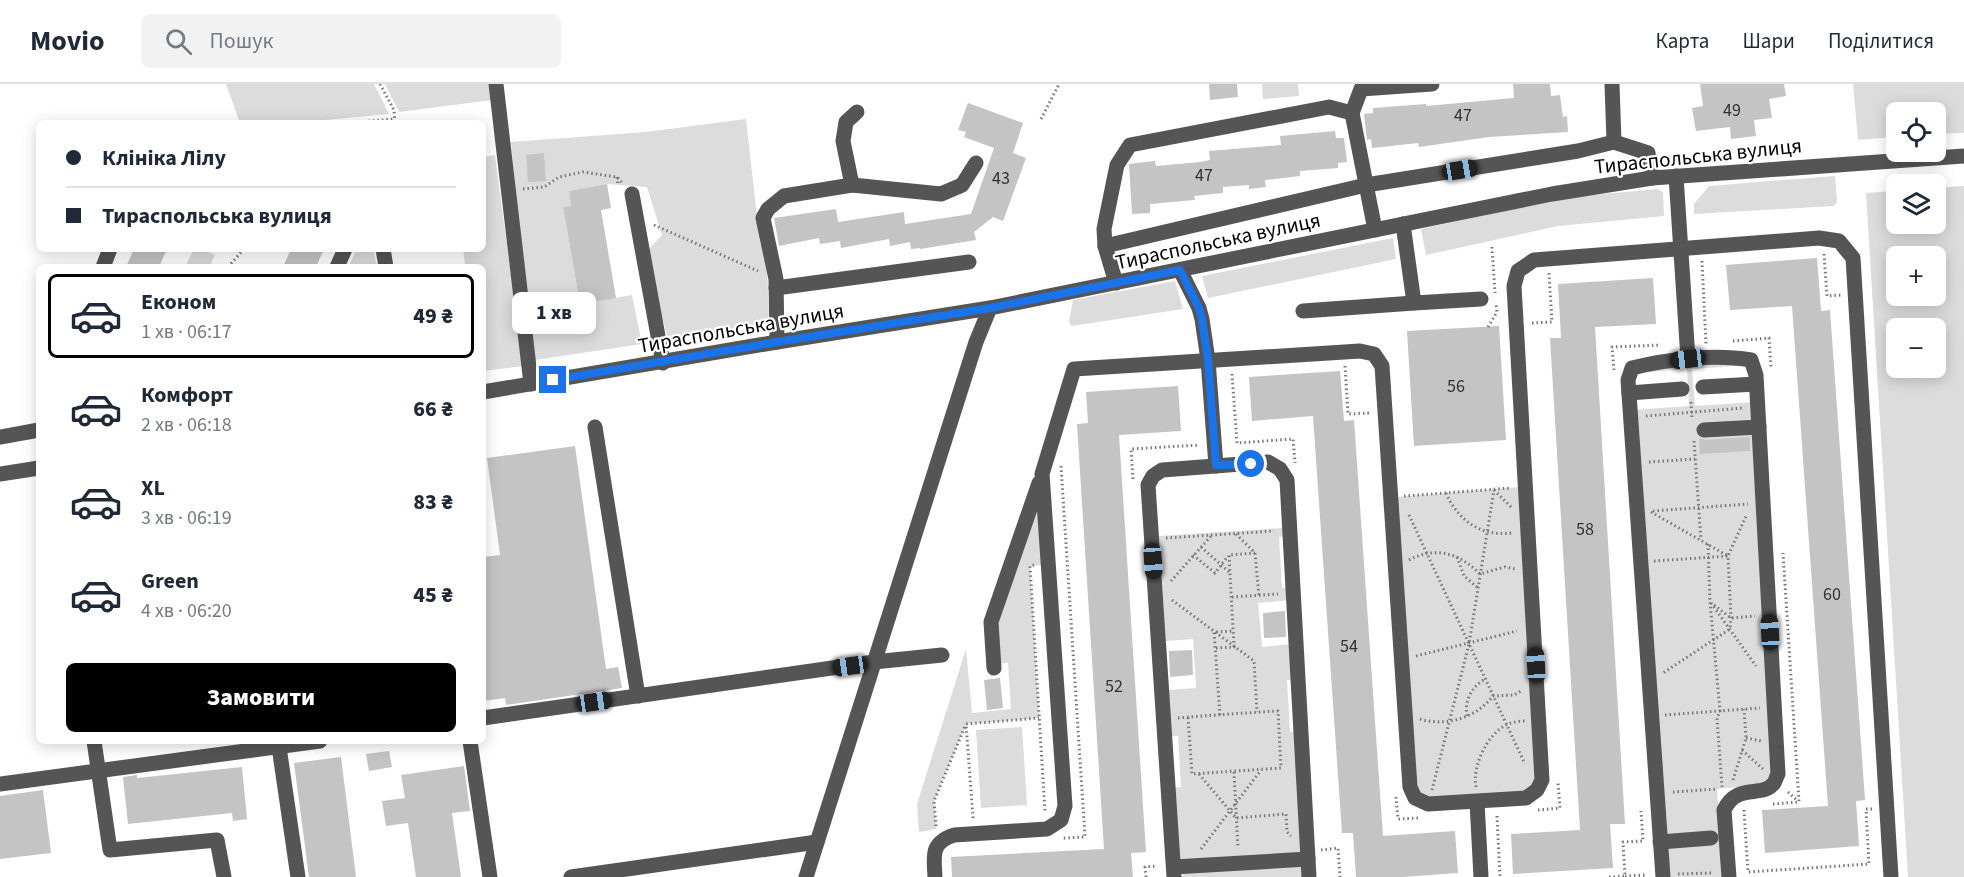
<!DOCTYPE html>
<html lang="uk">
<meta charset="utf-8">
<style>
body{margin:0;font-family:"Source Sans 3",sans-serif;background:#f2f2f3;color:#1f2937;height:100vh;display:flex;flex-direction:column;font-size:22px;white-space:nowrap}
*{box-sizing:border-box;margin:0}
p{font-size:20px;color:#747a83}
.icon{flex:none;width:33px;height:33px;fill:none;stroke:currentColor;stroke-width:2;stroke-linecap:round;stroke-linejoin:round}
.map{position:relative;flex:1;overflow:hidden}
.drawer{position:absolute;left:36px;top:180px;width:450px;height:480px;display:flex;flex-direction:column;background:#fff;border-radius:9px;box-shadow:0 3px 15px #0003}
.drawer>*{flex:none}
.top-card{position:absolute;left:36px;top:36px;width:450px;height:132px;border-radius:9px;box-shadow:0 3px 15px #0003;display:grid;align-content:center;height:132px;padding:0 30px;background:#fff}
.fabs{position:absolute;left:1886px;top:18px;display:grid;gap:12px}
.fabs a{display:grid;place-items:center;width:60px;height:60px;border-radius:9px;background:#fff;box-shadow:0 3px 15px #0003;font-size:30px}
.end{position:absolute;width:27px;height:27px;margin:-14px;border:8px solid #1a73e8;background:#fff;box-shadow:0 0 0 3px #fff}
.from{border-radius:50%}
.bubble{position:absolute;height:42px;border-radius:9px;background:#fff;box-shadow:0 3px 15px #0003;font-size:20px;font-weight:800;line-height:42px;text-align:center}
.car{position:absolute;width:18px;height:36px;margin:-18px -9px;border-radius:8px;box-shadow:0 0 4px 2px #0007;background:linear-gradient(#222 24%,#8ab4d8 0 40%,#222 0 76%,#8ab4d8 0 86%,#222 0)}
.top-card b{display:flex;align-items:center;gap:21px;height:57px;font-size:22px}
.top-card b+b{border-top:2px solid #e0e1e3}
.top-card i{width:15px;height:15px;background:#1f2937}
ul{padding:10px 0 0;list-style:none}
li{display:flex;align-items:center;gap:18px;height:84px;margin:0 12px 9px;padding:0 18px;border:3px solid transparent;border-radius:9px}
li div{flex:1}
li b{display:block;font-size:22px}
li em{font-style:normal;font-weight:800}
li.selected{border-color:#000}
li>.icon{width:54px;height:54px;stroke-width:1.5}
.action{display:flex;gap:12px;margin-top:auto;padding:12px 30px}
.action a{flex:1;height:69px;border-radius:9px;background:#000;color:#fff;font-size:24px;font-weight:800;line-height:69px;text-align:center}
header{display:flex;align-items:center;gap:36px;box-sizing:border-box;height:84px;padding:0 30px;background:#fff;border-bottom:2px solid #e0e1e3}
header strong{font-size:28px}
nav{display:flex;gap:33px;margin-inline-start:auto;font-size:21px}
.search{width:420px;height:54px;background:#f2f2f3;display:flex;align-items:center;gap:15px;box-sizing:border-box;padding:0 21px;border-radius:9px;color:#747a83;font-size:22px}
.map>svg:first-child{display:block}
</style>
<header>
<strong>Movio</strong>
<div class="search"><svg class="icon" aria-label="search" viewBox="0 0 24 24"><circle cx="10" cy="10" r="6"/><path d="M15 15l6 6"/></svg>Пошук</div>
<nav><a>Карта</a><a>Шари</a><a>Поділитися</a></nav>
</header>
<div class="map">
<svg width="1964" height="793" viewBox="0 0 1964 793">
<rect width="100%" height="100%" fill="#fff"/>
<!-- green -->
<g fill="#dcdcdc" fill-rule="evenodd">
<path d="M226,0H374L389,30L293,39H240Z"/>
<path d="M385,0H490L492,16L399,28Z"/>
<path d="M1262,0H1298L1299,12L1263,15Z"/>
<path d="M1853,0H1964V49L1935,50V28H1896V53L1858,56Z"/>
<path d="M746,35L756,124L767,179L769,238L668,256L646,168L662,151L647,103L607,100L569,107L571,122L563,123L580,220L632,211L642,260L535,276L521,169L511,58L646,48Z"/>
<path d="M495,71L523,282L483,287V183H455L465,181L463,165H483V73Z"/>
<path d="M1835,92L1837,118L1834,122L1694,130V120L1709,102Z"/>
<path d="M1964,102V793H1908L1866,109L1896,107V140H1935V104ZM1896,172H1935V212H1896ZM1896,244H1935V284H1896Z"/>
<path d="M1658,105L1663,108L1664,132L1558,142L1426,171L1421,145L1569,113Z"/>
<path d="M1393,154L1396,175L1208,214L1202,192Z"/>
<path d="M194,165H202L215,171L209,183H185Z"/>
<path d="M357,165H373L377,183H348Z"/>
<path d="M1175,197L1183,225L1072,242L1069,238L1073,216Z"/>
<path d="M1749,279L1750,281L1692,285L1695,322L1754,318L1775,688L1765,701L1717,705L1723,793H1668L1632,326L1689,322L1687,285L1633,289L1686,281Z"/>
<path d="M1520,403L1537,695L1526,708L1430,714L1420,709L1415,699L1396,413Z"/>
<path d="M1034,429L1041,430L1044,481L1030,482L1039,634L966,640L934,717L936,745L919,748L917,720L966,565L972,629L1011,625L1008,579H1001L997,538Z"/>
<path d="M1283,444L1287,452L1279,453L1282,504H1290V516L1258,519L1262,563L1292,560L1293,596H1287L1290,648L1298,647L1304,767L1299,771L1182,779L1179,774L1174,704L1181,703L1178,652H1171L1168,606L1196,604L1193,555L1166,557L1159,452Z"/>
<path d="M1022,643L1027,721L981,724L976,646Z"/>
<path d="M1296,780L1303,783L1304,793H1180L1188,787Z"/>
</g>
<!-- building -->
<g fill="#c4c4c4">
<path d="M1209,0H1237L1238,13L1210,16Z"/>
<path d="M1513,0H1550L1551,12L1560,11L1563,33L1567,32L1568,48L1489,53L1419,63L1418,59L1372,64L1371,55L1367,56L1364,30L1373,29V24L1426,20V22L1514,14Z"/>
<path d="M1700,0H1784L1786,12L1769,15L1772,34L1754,36L1756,52L1731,55L1730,43L1696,47L1692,24L1703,22Z"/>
<path d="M968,19L1023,39L1013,69L1026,74L1003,137L993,133L974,148L976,156L920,165V164L911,165L910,158L890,162L889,155L841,164L840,157L820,160L819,154L779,162L774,134L836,125L838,138L904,128L905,140L971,130L994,64L964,53L966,48L958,46Z"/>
<path d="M1335,47L1336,54H1344L1347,78L1338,79V84L1300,87V92L1265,96L1266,103L1249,105V101L1223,103V109L1194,112L1195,116L1150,120V129L1132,130L1129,80L1155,77L1156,82L1200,78L1210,76L1209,67L1281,61L1280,52Z"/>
<path d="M544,69L546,97L528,98L526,71Z"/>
<path d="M607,100L611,124L601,126L616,214L580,220L563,123L571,122L569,107Z"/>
<path d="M134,165H167L159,183H126Z"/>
<path d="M291,165H324L316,183H283Z"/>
<path d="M1817,174L1821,227L1830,226L1865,716L1856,717L1859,762L1765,769L1762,726L1828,722L1792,222L1730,226L1726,181Z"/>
<path d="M1653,194L1656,240L1595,243L1625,740H1610L1613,784L1513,790L1511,750L1580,746L1550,254H1561L1558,200Z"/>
<path d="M1499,242L1506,356L1414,362L1407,247Z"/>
<path d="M1340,287L1344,337L1354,336L1383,752L1455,747L1458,789L1402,793H1356L1353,749H1342L1313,332L1252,337L1249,293Z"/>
<path d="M1178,302L1181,347L1119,351L1146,768L1131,769L1133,793H952L951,773L1104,765L1077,340L1088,339L1086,308Z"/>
<path d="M1750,353V367L1700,370L1699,354L1705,356Z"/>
<path d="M575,362L606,585L618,583L622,604L506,621L505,614L483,617V473L500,471L487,374Z"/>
<path d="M1285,527L1286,553L1264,554L1263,529Z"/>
<path d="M1192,566L1193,591L1170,593L1169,567Z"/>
<path d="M1000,594L1003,624L987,626L984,596Z"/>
<path d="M389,667L392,683L369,687L366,670Z"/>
<path d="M341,673L356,793H309L294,679Z"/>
<path d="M464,682L470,727L452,729L461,793H416L408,739L386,742L382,717L405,714L401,691Z"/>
<path d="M242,683L247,735L233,737L232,729L128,740L123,693L137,691V694Z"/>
<path d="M43,706L51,769L0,775V712Z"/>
</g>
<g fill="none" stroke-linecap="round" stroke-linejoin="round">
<!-- path -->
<g stroke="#777" stroke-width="3" stroke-dasharray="1.5 3" stroke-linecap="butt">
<path d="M380,0L394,26L395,39"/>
<path d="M1041,35L1059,0"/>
<path d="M346,39L394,35"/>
<path d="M617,93L618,101"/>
<path d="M523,105L544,103L559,93L583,88L617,93L623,100"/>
<path d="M654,141L758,187"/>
<path d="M1492,163L1495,209"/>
<path d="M1824,170L1827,212L1841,211"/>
<path d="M1702,177L1706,260"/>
<path d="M228,183L244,165"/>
<path d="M1532,239L1552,238L1549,189"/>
<path d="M1488,243L1497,228L1496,221"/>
<path d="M1733,257L1769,254L1771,283"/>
<path d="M1345,282L1348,330L1370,329"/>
<path d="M1614,286L1612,263L1661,261"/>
<path d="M1232,290L1237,359L1293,355L1295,379"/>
<path d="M1691,318L1692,335"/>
<path d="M1646,332L1742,324"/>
<path d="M1694,357L1701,456"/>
<path d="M1649,378L1695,375"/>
<path d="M1061,382L1085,753L1063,754"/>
<path d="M1133,395L1131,365L1199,361"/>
<path d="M1494,406L1512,424"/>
<path d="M1446,409C1458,437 1482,453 1512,449"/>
<path d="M1404,412L1511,404"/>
<path d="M1653,427L1748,420"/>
<path d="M1651,428L1728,472L1747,430"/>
<path d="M1409,431L1525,680"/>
<path d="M1236,450L1255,469L1259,512"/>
<path d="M1166,454L1274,447"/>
<path d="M1708,460L1710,518L1720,627L1717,634L1722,703"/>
<path d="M1201,463L1229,488"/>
<path d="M1193,471L1215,489L1228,472"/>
<path d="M1457,473L1464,492L1478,504"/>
<path d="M1409,476C1436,462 1459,469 1480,490L1505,483L1516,485"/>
<path d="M1654,477L1728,472L1731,534L1730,545L1663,589"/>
<path d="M1034,481L1030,482L1045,728"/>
<path d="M1171,497L1211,452"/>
<path d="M1232,513L1278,510"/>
<path d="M1172,516L1254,577L1257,628"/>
<path d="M1711,519L1756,582"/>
<path d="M1714,521L1731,534L1755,532"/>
<path d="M1216,564L1234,563L1229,471L1255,469"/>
<path d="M1416,572L1517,547"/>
<path d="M1220,631L1214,548L1233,547"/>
<path d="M1665,631L1760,624"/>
<path d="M1467,632C1464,617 1472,602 1485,595"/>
<path d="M1178,634C1212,631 1245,629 1278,627L1281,684L1192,690L1188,633"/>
<path d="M1420,635C1446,643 1476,634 1493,612L1514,611L1521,607"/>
<path d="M1746,654L1762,657"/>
<path d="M1742,666L1763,685"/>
<path d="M1234,688L1238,764"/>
<path d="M1199,690L1236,734L1286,730L1287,748L1291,752"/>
<path d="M1733,696L1746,654L1744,625"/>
<path d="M1476,703C1472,682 1487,651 1506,641C1512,638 1519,637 1525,637"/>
<path d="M1432,706L1469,560L1494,406"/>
<path d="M1673,708L1717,705"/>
<path d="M1788,708L1798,717"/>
<path d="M1396,713L1398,735L1419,734"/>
<path d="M1773,720L1799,718L1783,469"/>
<path d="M1538,726L1560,724L1558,699"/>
<path d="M1744,726L1748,788L1869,780L1866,725H1873"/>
<path d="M1497,732L1500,793"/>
<path d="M973,734L966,640L1039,634"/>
<path d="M936,742L934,717L966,640"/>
<path d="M1201,765L1261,686"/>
<path d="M1321,766L1338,764L1340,793"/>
<path d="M1678,790L1713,789"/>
<path d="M1625,792L1647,791"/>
<path d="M1146,793L1145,783L1157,782"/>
<path d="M1609,793L1625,792L1623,758L1643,757L1641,727"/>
</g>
<!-- minor -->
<g stroke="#555" stroke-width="15">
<path d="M496,0L531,300"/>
<path d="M1612,0L1614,58L1648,69L1652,94"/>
<path d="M1676,92L1688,275"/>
<path d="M852,101L843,57L846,38L857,28"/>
<path d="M632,110L663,279"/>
<path d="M1403,140L1414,219L1481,215"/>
<path d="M1375,146L1352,29L1361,5L1432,0"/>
<path d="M1105,162L1366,101L1578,67L1614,58"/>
<path d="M383,165L386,183"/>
<path d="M103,183L110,165"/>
<path d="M337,183L345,165"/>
<path d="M1180,186L1199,224L1202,235L1208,276L1216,382"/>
<path d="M1116,199L1105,162L1104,145L1117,81L1130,61L1329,23L1352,29"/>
<path d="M776,204L969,178"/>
<path d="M1303,227L1414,219"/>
<path d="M777,258L776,195L763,134L768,125L784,112L852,101L941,110L962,101L976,79"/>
<path d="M1703,303L1756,300"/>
<path d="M483,308L777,258L990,224L1552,110L1652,94L1964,72"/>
<path d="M1629,309L1682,305"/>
<path d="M595,343L638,612"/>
<path d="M1704,346L1759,343"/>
<path d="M0,353L39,346"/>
<path d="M0,390L39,384"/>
<path d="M994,584L991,538L1039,399"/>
<path d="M483,634L874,578L942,571"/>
<path d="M94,657L110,766L217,756L224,793"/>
<path d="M470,657L490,793"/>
<path d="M279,663L298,793"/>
<path d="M0,700L320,657"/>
<path d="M1477,718L1481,793"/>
<path d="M1660,758L1711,754"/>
<path d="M1174,783L1308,775"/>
<path d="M571,793L817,758"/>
<path d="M806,793L976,258L990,224"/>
<path d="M935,793C934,772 930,759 954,751L1047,745L1061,736L1065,722L1042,390L1074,285L1360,267L1374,270L1382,282L1410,703L1415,714L1428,720L1526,714L1537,706L1542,696L1514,202L1518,187L1534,176L1819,154L1839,157L1853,174L1891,793"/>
<path d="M1174,793L1148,401L1153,392L1162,386L1268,378L1280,385L1287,396L1309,793"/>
<path d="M1663,793L1628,296L1632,284C1667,275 1715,270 1751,276L1756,291L1778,690C1776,693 1776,696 1774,699C1762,715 1737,698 1724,726L1729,793"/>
</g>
</g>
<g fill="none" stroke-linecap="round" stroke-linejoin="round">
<!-- route -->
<path stroke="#1a73e8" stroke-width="8" d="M553,296L777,258L990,224L1180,186L1199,224L1202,235L1208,276L1216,381L1251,380"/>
</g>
<g text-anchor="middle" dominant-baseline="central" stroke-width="4.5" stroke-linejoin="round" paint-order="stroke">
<!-- number labels -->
<g font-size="18" fill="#313131">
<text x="1732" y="26">49</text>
<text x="1463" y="31">47</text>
<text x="1204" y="91">47</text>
<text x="1001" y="94">43</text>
<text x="1456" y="302">56</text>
<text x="1585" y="445">58</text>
<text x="1832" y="510">60</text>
<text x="1349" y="562">54</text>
<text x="1114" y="602">52</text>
</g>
<!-- street labels -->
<g font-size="21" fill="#000" stroke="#fff">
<text transform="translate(1698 72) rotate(-6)">Тираспольська вулиця</text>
<text transform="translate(1218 157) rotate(-12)">Тираспольська вулиця</text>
<text transform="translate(741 244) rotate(-10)">Тираспольська вулиця</text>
</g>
</g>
</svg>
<div class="fabs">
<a><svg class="icon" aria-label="locate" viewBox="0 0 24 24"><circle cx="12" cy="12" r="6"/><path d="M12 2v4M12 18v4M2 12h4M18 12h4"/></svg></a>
<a><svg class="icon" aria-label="layers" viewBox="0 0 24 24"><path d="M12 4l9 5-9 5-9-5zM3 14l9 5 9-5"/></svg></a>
<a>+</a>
<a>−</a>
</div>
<i class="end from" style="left:1251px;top:380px"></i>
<i class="end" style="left:553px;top:296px"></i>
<div class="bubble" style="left:512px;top:208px;width:84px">1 хв</div>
<i class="car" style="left:1460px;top:86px;rotate:81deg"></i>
<i class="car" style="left:1688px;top:275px;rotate:263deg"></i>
<i class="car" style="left:1153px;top:477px;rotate:176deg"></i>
<i class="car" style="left:1770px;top:548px;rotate:357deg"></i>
<i class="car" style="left:1536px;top:581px;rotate:357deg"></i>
<i class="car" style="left:850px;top:582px;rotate:262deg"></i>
<i class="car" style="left:594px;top:618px;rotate:82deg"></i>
<div class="top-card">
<b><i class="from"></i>Клініка Лілу</b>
<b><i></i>Тираспольська вулиця</b>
</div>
<section class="drawer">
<ul>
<li class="selected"><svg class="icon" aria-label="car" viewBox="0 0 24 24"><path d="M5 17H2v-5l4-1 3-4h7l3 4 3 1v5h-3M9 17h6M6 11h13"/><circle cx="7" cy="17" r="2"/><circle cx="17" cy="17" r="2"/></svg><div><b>Економ</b><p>1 хв · 06:17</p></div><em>49 ₴</em></li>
<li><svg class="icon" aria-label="car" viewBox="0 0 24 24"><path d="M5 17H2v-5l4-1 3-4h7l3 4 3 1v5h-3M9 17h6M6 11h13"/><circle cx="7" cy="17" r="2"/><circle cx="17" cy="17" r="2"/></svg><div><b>Комфорт</b><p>2 хв · 06:18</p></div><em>66 ₴</em></li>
<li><svg class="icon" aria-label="car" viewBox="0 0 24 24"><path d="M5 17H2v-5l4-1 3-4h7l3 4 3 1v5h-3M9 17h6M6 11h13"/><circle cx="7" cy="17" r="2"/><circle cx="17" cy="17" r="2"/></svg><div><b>XL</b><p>3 хв · 06:19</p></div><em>83 ₴</em></li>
<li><svg class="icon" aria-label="car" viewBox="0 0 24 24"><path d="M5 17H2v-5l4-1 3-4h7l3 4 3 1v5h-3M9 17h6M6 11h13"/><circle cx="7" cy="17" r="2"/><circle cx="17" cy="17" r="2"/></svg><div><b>Green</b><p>4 хв · 06:20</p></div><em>45 ₴</em></li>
</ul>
<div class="action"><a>Замовити</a></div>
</section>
</div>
